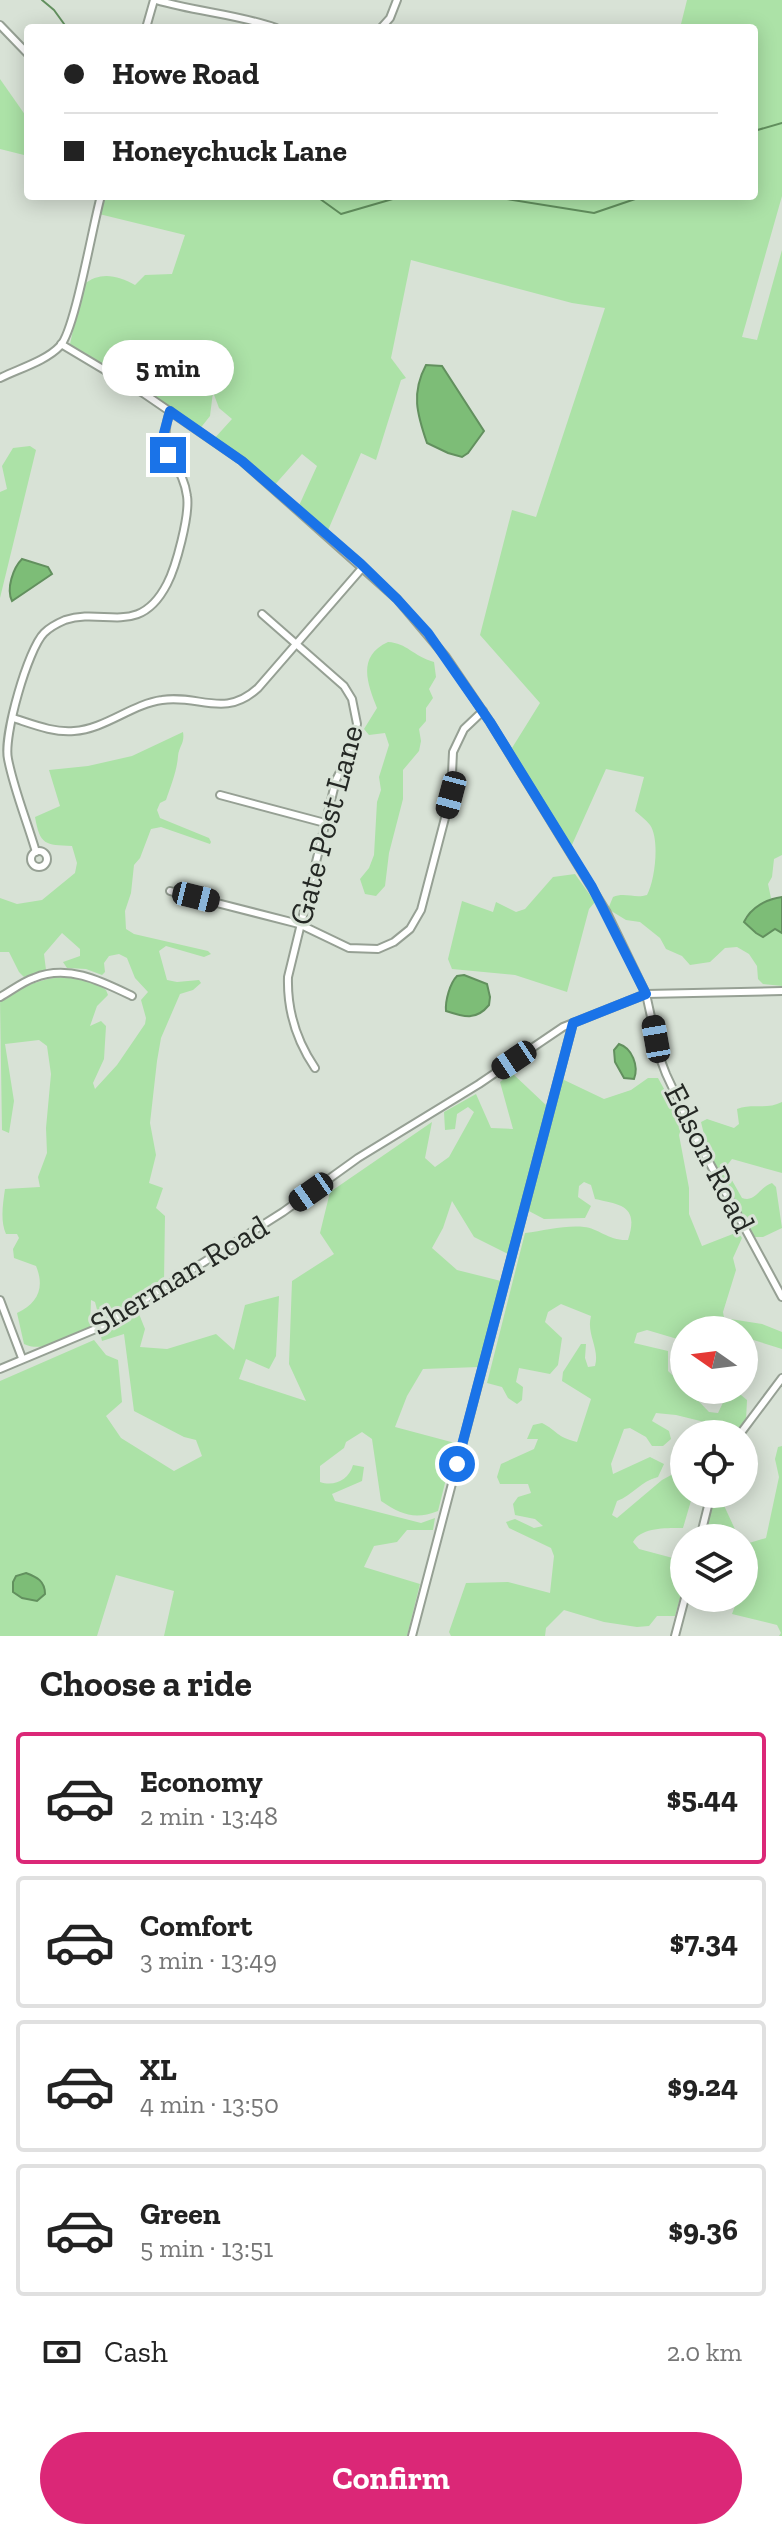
<!DOCTYPE html>
<meta charset="utf-8">
<style>
body{margin:0;font-family:"Zilla Slab",serif;background:#f2f2f2;color:#222;height:100vh;display:flex;flex-direction:column;font-size:30px;white-space:nowrap}
*{box-sizing:border-box;margin:0}
p{font-size:26px;color:#767676}
.icon{flex:none;width:44px;height:44px;fill:none;stroke:currentColor;stroke-width:2;stroke-linecap:round;stroke-linejoin:round}
.map{position:relative;height:1636px;overflow:hidden}
.sheet{display:flex;flex-direction:column;background:#fff;flex:1}
.sheet>*{flex:none}
.guide{position:absolute;left:24px;top:24px;width:734px;height:176px;border-radius:8px;box-shadow:0 4px 20px #0003;display:grid;align-content:center;height:176px;padding:0 40px;background:#fff}
.needle{width:52px;rotate:284deg}
.controls{position:absolute;left:670px;top:1316px;display:grid;gap:16px}
.controls a{display:grid;place-items:center;width:88px;height:88px;border-radius:50%;background:#fff;box-shadow:0 4px 20px #0003;font-size:40px}
.end{position:absolute;width:36px;height:36px;margin:-18px;border:10px solid #1a73e8;background:#fff;box-shadow:0 0 0 4px #fff}
.from{border-radius:50%}
.bubble{position:absolute;height:56px;border-radius:28px;background:#fff;box-shadow:0 4px 20px #0003;font-size:26px;font-weight:700;line-height:56px;text-align:center}
.car{position:absolute;width:24px;height:48px;margin:-24px -12px;border-radius:10px;box-shadow:0 0 6px 2px #0007;background:linear-gradient(#222 24%,#8ab4d8 0 40%,#222 0 76%,#8ab4d8 0 86%,#222 0)}
.guide b{display:flex;align-items:center;gap:28px;height:76px;font-size:30px}
.guide b+b{border-top:2px solid #e0e0e0}
.guide i{width:20px;height:20px;background:#222}
ul{padding:0;list-style:none}
li{display:flex;align-items:center;gap:24px;height:132px;margin:0 16px 12px;padding:0 24px;border:4px solid #e0e0e0;border-radius:8px}
li div{flex:1}
li b{display:block;font-size:30px}
li em{font-style:normal;font-weight:700}
li.current{border-color:#db2777}
li>.icon{width:72px;height:72px;stroke-width:1.5}
h2{padding:0 40px;font-size:36px;line-height:96px}
.pay{display:flex;align-items:center;gap:20px;height:88px;padding:0 40px;font-size:30px}
.pay p{margin-inline-start:auto}
.primary-button{display:flex;gap:16px;margin-top:auto;padding:16px 40px}
.primary-button a{flex:1;height:92px;border-radius:48px;background:#db2777;color:#fff;font-size:32px;font-weight:700;line-height:92px;text-align:center}
.map>svg:first-child{display:block}
</style>
<div class="map">
<svg width="782" height="1636" viewBox="0 0 782 1636">
<rect width="100%" height="100%" fill="#d8e2d6"/>
<!-- green -->
<g fill="#ace2a7">
<path d="M687,0H782V196L742,337L757,340L782,250V855L774,859L772,877L768,884L771,898L746,916L744,921L779,930L782,933V986L763,984L758,979L757,966L749,954L737,947L725,948L710,962L690,965L682,956L666,949L660,938L640,922L626,920L608,909L613,897C625,892 635,899 647,895C655,881 660,839 650,825C646,820 640,815 635,811L644,777L606,769L571,847L512,748L540,703L480,635L512,510L536,517L605,308L572,303L411,260L391,358L406,378L401,380L376,460L361,453L326,535L297,510L317,466L302,454L272,488L213,440L232,419L219,408L213,392L210,416L199,430L74,350L70,344L83,285C100,271 117,275 135,285L145,275L172,274L185,235L99,214L105,196H754V28H680Z"/>
<path d="M0,79L28,119V156L0,149Z"/>
<path d="M30,446L36,450L0,598V492L7,489L2,466L13,448Z"/>
<path d="M388,642C407,643 413,656 434,662L436,677L429,689L433,698L426,708V721L419,729L421,741L419,751L403,770V799L389,853L385,886L376,896L365,894L360,879L369,868L374,855L377,802L381,790L379,777L389,745L385,733L369,735L364,729L377,708C367,683 357,656 388,642Z"/>
<path d="M183,732C185,743 179,746 178,756C177,771 171,785 166,800L160,803L157,810L160,818L209,838L211,842L210,844L161,827L151,829L140,858L134,865L131,893L125,911L126,929L134,934L208,951L211,954L204,957L166,946L159,951L167,980L177,982L199,980L201,983L193,990L180,994L161,1038L157,1061L150,1123L156,1155L149,1183L163,1188L156,1208L165,1216L164,1282L100,1321L95,1302L91,1300L90,1327C71,1335 44,1354 24,1344L17,1313C38,1303 45,1288 36,1266L14,1258L13,1249L19,1238L17,1234H6C0,1221 3,1203 5,1189L40,1187L38,1177L47,1153L46,1128L51,1074L47,1046L39,1040L5,1044L14,1101L9,1133L2,1130L0,999C32,981 72,965 106,990L108,995L97,1006L90,1026L101,1021L106,1026L104,1059L93,1083L95,1089L117,1065L145,1024L146,1018L141,1000L148,992L135,978L127,958L119,954L109,956L104,963L105,972L102,975L86,969L67,968L63,962L80,956V949L62,933L44,954L46,970L24,977L19,972L9,952H0V898L17,904L42,900L75,873L77,863L72,846C45,845 40,845 35,817L60,806L49,770L88,766L132,756Z"/>
<path d="M575,874L595,902L589,909L567,992L515,975L452,969L448,959L462,901L493,912L496,902L516,912L525,909L553,877Z"/>
<path d="M512,1073L547,1106L510,1255L474,1237L452,1201L443,1228L432,1248L457,1270L501,1281L479,1367L423,1369L407,1396L395,1427L455,1443L438,1511C415,1520 402,1515 381,1501L372,1439L362,1432L346,1442L344,1448L320,1466V1482C334,1487 349,1480 353,1465L364,1467L362,1481L332,1494L335,1501L421,1523L435,1518L433,1530H407L397,1542L374,1546L364,1567L420,1584L407,1636H164L174,1591L116,1575L97,1636H0V1381L94,1340L106,1355L118,1360L122,1402L106,1416L121,1438L174,1471L202,1456L196,1440L184,1437L134,1411L124,1334L102,1341L100,1332L137,1309L145,1329L140,1347L167,1349L216,1334L234,1350L245,1305L279,1296L276,1356L269,1369L246,1359L239,1379L306,1401L289,1364L292,1281L334,1254L320,1233L330,1192L432,1122L425,1158L435,1167L449,1157L474,1112L468,1107L457,1114L455,1129L445,1130L444,1112L476,1094L491,1128L513,1129L500,1082Z"/>
<path d="M648,1078H658L683,1123L679,1135L689,1188V1214L702,1246L738,1232L742,1238L733,1258L736,1270L723,1312L724,1318L762,1324L782,1332V1349L744,1337V1330H684V1341L647,1330L637,1333L634,1343L668,1351V1371L684,1386V1390H688L709,1412L718,1413L729,1390H735L747,1400L746,1420L737,1430L676,1415L656,1413L652,1421L669,1431L671,1439L663,1446H652L646,1437L630,1428L624,1429L611,1464L613,1474L650,1457L664,1464L658,1477C641,1481 633,1495 617,1501L612,1515L617,1518L662,1480L684,1468V1494H693L683,1528C667,1528 641,1527 633,1542L639,1549L684,1561V1584L675,1616H657L649,1626L637,1627L604,1622L564,1610L546,1628L545,1636H451L449,1632L466,1583L508,1582L550,1593L554,1556L551,1548L509,1528L506,1522L515,1519L534,1528L543,1526L535,1519L515,1515L513,1504L518,1497L531,1493L528,1484H500L497,1477L501,1464L534,1449L538,1439H527L533,1425L542,1423C558,1431 556,1437 577,1442L591,1399L562,1381L563,1372L581,1344H586L585,1358L588,1367L595,1366C600,1348 586,1334 591,1316L561,1304L548,1312L545,1322L562,1338L558,1365L550,1374L519,1368L516,1382L523,1387L522,1400L517,1404L508,1398L502,1387L487,1383L525,1233C544,1231 565,1225 584,1227C598,1228 609,1241 628,1240C639,1206 622,1205 595,1199L591,1185L584,1182L579,1186L578,1197L591,1206L585,1218L544,1219L527,1210L562,1079L604,1099L631,1090Z"/>
<path d="M782,1102V1173L732,1159L725,1168L742,1198C756,1203 759,1187 772,1183L776,1187L782,1228L763,1237H752L709,1155L701,1122L707,1119L734,1128L739,1124L737,1109C751,1103 767,1110 782,1102Z"/>
<path d="M782,1446V1636H779L781,1633L777,1625L732,1614L738,1598H744V1542L749,1543L766,1538L779,1477L775,1459L778,1447Z"/>
<path d="M714,1498L721,1499L739,1538H703Z"/>
</g>
<!-- water -->
<g fill="#7dbd77" stroke="#62905e" stroke-width="2">
<path d="M426,365L442,366L484,431L468,453L462,457L448,453L427,443C417,414 411,393 426,365Z"/>
<path d="M22,559L48,567L52,574L12,601C6,589 13,568 22,559Z"/>
<path d="M782,897V933L775,929L763,937L756,933L744,922C751,907 767,899 782,897Z"/>
<path d="M464,975L487,984L490,997L489,1005C476,1021 464,1017 446,1011C445,1001 450,983 457,976Z"/>
<path d="M619,1044C632,1048 639,1066 634,1079L624,1078L615,1062L614,1050Z"/>
<path d="M26,1573C37,1577 45,1581 45,1594L37,1601L22,1598L13,1592V1582L16,1576Z"/>
</g>
<g fill="none" stroke-linecap="round" stroke-linejoin="round">
<!-- stream -->
<g stroke="#62905e" stroke-width="2">
<path d="M42,0L54,10L67,28"/>
<path d="M754,131L782,123"/>
<path d="M316,196L341,214L403,196"/>
<path d="M488,196L594,213L644,196"/>
</g>
<!-- minor casing -->
<g stroke="#96a094" stroke-width="10">
<g id="minor">
<path d="M156,0C196,12 237,14 276,28"/>
<path d="M0,25L28,54"/>
<path d="M146,28L154,0"/>
<path d="M381,28L390,18L397,0"/>
<path d="M61,344L143,393L242,461L397,599L446,657L490,722L606,911L646,994L660,1058L666,1074L695,1136L782,1297"/>
<path d="M0,378C18,369 46,361 60,346C75,331 93,223 101,196"/>
<path d="M262,614L344,686L352,699L357,724L351,750L336,780L288,977C287,1011 296,1040 315,1068"/>
<path d="M13,718C32,724 54,733 74,731C105,729 132,704 162,700C199,694 224,719 258,688L363,567"/>
<path d="M220,795L325,823"/>
<circle cx="39" cy="859" r="8"/>
<path d="M36,852C27,821 14,790 8,759C3,736 28,649 44,633C50,627 58,623 65,620C104,607 139,638 167,584C176,567 190,515 187,496C182,459 155,457 170,411"/>
<path d="M170,891L299,924L349,948L378,949L394,942L410,929L421,910L451,795L453,752L464,729L483,711"/>
<path d="M0,997C11,991 22,982 34,978C68,964 101,981 132,996"/>
<path d="M0,1300L22,1358"/>
<path d="M0,1369L103,1326L283,1212L358,1158L479,1084L563,1027L646,994L782,991"/>
<path d="M740,1434L782,1378"/>
<path d="M700,1538L711,1494"/>
<path d="M412,1636L573,1023"/>
<path d="M675,1636L685,1598"/>
</g>
</g>
<!-- minor -->
<use href="#minor" stroke="#fff" stroke-width="6"/>
</g>
<g fill="none" stroke-linecap="round" stroke-linejoin="round">
<!-- route -->
<path stroke="#1a73e8" stroke-width="10" d="M168,455L164,433L170,411L242,461L361,564L397,599L428,633L490,722L592,887L646,994L573,1023L457,1464"/>
</g>
<g text-anchor="middle" dominant-baseline="central" stroke-width="6" stroke-linejoin="round" paint-order="stroke">
<!-- street labels -->
<g font-size="32" fill="#242824" stroke="#d8e2d6">
<text transform="translate(326 825) rotate(-75)">Gate Post Lane</text>
<text transform="translate(710 1158) rotate(63)">Edson Road</text>
<text transform="translate(179 1275) rotate(-31)">Sherman Road</text>
</g>
</g>
</svg>
<div class="controls">
<a><svg class="needle" viewBox="-14 -14 28 28"><path d="M0-13l5 13h-10z" fill="#e53935"/><path d="M0 13l5-13h-10z" fill="#767676"/></svg></a>
<a><svg class="icon" aria-label="locate" viewBox="0 0 24 24"><circle cx="12" cy="12" r="6"/><path d="M12 2v4M12 18v4M2 12h4M18 12h4"/></svg></a>
<a><svg class="icon" aria-label="layers" viewBox="0 0 24 24"><path d="M12 4l9 5-9 5-9-5zM3 14l9 5 9-5"/></svg></a>
</div>
<i class="end from" style="left:457px;top:1464px"></i>
<i class="end" style="left:168px;top:455px"></i>
<div class="bubble" style="left:102px;top:340px;width:132px">5 min</div>
<i class="car" style="left:451px;top:795px;rotate:195deg"></i>
<i class="car" style="left:196px;top:897px;rotate:104deg"></i>
<i class="car" style="left:656px;top:1039px;rotate:350deg"></i>
<i class="car" style="left:514px;top:1060px;rotate:236deg"></i>
<i class="car" style="left:311px;top:1192px;rotate:235deg"></i>
<div class="guide">
<b><i class="from"></i>Howe Road</b>
<b><i></i>Honeychuck Lane</b>
</div>
</div>
<section class="sheet">
<h2>Choose a ride</h2>
<ul>
<li class="current"><svg class="icon" aria-label="car" viewBox="0 0 24 24"><path d="M5 17H2v-5l4-1 3-4h7l3 4 3 1v5h-3M9 17h6M6 11h13"/><circle cx="7" cy="17" r="2"/><circle cx="17" cy="17" r="2"/></svg><div><b>Economy</b><p>2 min · 13:48</p></div><em>$5.44</em></li>
<li><svg class="icon" aria-label="car" viewBox="0 0 24 24"><path d="M5 17H2v-5l4-1 3-4h7l3 4 3 1v5h-3M9 17h6M6 11h13"/><circle cx="7" cy="17" r="2"/><circle cx="17" cy="17" r="2"/></svg><div><b>Comfort</b><p>3 min · 13:49</p></div><em>$7.34</em></li>
<li><svg class="icon" aria-label="car" viewBox="0 0 24 24"><path d="M5 17H2v-5l4-1 3-4h7l3 4 3 1v5h-3M9 17h6M6 11h13"/><circle cx="7" cy="17" r="2"/><circle cx="17" cy="17" r="2"/></svg><div><b>XL</b><p>4 min · 13:50</p></div><em>$9.24</em></li>
<li><svg class="icon" aria-label="car" viewBox="0 0 24 24"><path d="M5 17H2v-5l4-1 3-4h7l3 4 3 1v5h-3M9 17h6M6 11h13"/><circle cx="7" cy="17" r="2"/><circle cx="17" cy="17" r="2"/></svg><div><b>Green</b><p>5 min · 13:51</p></div><em>$9.36</em></li>
</ul>
<div class="pay"><svg class="icon" aria-label="cash" viewBox="0 0 24 24"><path d="M3 7h18v10H3z"/><circle cx="12" cy="12" r="2"/></svg>Cash<p>2.0 km</p></div>
<div class="primary-button"><a>Confirm</a></div>
</section>
